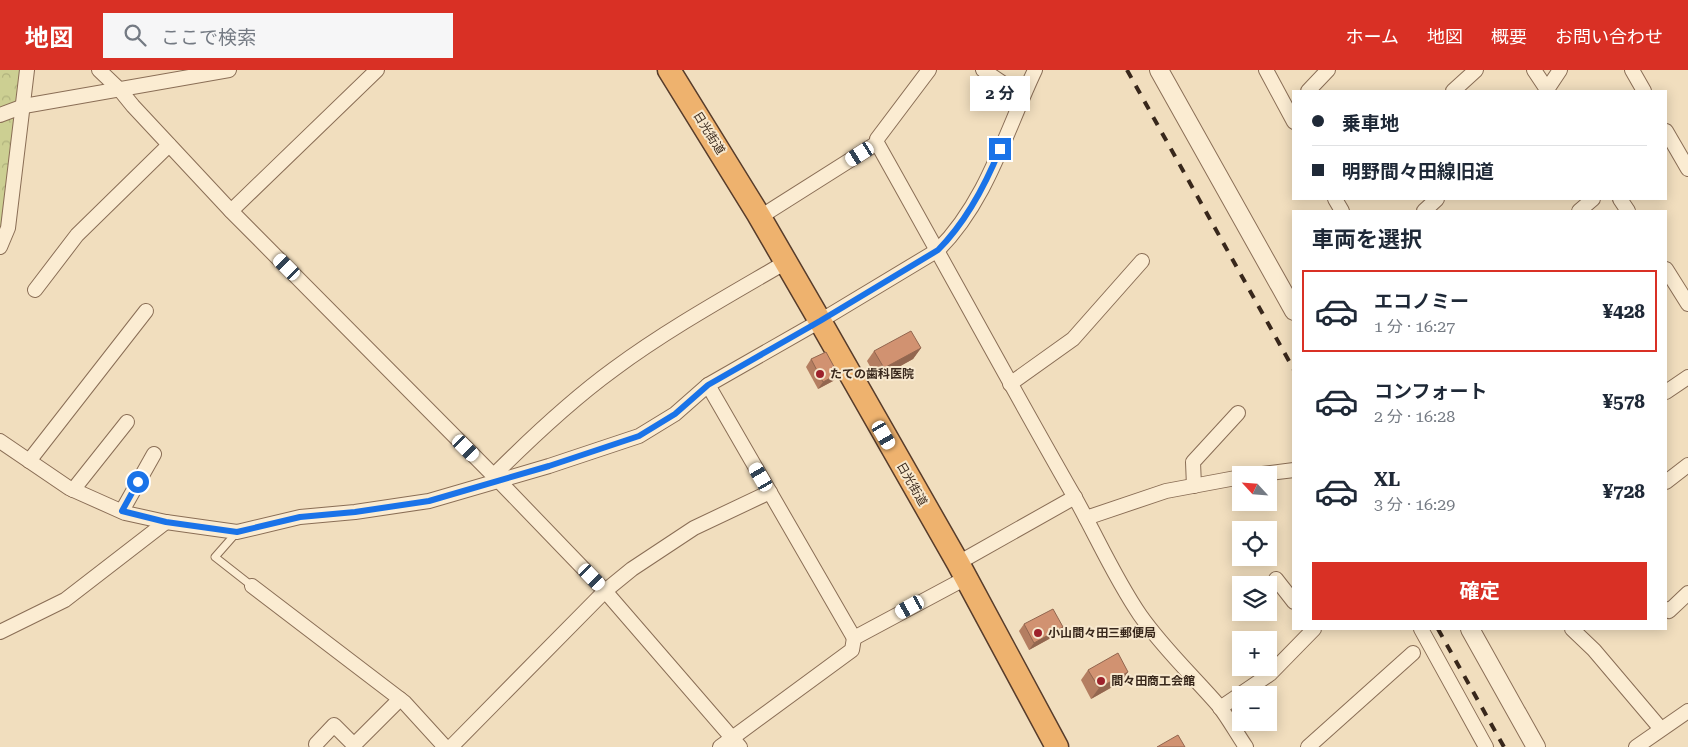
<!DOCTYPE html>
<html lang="ja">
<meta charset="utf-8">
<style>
body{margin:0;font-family:"Roboto Serif","Noto Sans JP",serif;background:#f6f6f7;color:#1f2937;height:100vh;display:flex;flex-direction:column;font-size:19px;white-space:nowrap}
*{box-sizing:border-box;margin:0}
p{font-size:16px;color:#747a83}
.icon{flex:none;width:28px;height:28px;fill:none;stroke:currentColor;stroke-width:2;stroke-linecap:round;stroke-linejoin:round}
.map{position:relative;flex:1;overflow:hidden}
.panel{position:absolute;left:1292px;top:140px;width:375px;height:420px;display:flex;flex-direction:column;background:#fff;border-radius:0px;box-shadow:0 2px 12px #0003}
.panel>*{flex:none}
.banner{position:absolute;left:1292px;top:20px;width:375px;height:110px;border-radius:0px;box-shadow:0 2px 12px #0003;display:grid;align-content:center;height:110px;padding:0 20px;background:#fff}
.needle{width:32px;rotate:296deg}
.buttons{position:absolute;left:1232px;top:396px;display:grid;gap:10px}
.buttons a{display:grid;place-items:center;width:45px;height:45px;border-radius:0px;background:#fff;box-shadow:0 2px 12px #0003;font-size:25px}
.end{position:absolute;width:22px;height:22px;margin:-11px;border:6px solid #1a73e8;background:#fff;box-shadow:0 0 0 2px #fff}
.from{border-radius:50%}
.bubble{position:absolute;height:35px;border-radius:0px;background:#fff;box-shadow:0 2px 12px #0003;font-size:16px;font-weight:700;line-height:35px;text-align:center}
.car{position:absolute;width:15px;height:30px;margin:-15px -8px;border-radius:6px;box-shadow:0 0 4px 1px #0007;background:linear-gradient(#fff 24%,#345 0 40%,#fff 0 76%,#345 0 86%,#fff 0)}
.banner b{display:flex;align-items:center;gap:18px;height:48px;font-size:19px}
.banner b+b{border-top:1px solid #e0e1e3}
.banner i{width:12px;height:12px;background:#1f2937}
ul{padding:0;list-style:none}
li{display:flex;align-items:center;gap:15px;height:82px;margin:0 10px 8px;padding:0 10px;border:2px solid transparent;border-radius:0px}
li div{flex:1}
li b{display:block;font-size:19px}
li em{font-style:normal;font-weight:700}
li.selected{border-color:#d93025}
li>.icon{width:45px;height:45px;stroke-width:1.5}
h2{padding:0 20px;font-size:22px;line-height:60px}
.primary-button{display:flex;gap:10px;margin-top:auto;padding:10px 20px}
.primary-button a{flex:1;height:58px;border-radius:0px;background:#d93025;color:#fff;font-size:20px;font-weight:700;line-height:58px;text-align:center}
header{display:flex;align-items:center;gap:30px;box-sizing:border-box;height:70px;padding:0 25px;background:#d93025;color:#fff}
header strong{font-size:24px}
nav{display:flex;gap:28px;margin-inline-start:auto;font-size:18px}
.search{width:350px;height:45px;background:#f6f6f7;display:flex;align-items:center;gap:12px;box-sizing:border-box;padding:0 18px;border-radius:0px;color:#747a83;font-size:19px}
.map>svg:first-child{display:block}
</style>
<header>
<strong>地図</strong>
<div class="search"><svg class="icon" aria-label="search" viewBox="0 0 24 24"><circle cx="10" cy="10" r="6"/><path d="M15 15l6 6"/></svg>ここで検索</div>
<nav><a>ホーム</a><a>地図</a><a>概要</a><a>お問い合わせ</a></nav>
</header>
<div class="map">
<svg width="1688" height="677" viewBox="0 0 1688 677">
<defs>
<pattern id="forest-crowns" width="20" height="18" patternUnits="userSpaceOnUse" patternTransform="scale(1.25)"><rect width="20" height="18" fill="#cccf92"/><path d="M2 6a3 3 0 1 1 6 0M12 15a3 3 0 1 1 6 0" fill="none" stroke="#b0b27d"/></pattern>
</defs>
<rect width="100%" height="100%" fill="#f1debe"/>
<!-- forest -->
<path fill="url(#forest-crowns)" d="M0,0H22L0,171Z"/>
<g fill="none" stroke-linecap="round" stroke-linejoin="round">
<!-- service casing -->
<g stroke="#8a6e56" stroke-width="9">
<path id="service" d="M237,462L215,487L252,516"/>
</g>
<!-- minor casing -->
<g stroke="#8a6e56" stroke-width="16">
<g id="minor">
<path d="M99,0L120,20L133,36L231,141L499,411L605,521L740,677"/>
<path d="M929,0L877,69V73C943,190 1007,309 1074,426C1096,465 1114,507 1140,545C1163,578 1193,606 1219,636C1229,649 1237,664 1246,677"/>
<path d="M983,0L1022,26"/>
<path d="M1266,0L1294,52"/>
<path d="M1534,0L1548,21"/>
<path d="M1632,0L1644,21"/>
<path d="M1308,21L1328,0"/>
<path d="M1453,21L1476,0"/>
<path d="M1546,21L1560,0"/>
<path d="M0,45L24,36L229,0"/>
<path d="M1666,61L1688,99"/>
<path d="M1335,129L1342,141"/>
<path d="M1620,129L1628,141"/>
<path d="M231,141L377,0"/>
<path d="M1424,141L1437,129"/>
<path d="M1579,141L1593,129"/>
<path d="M760,147L877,73"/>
<path d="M0,177L8,158L27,0"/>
<path d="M1666,199L1688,234"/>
<path d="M35,220L77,165L169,75"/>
<path d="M1010,314L1073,269L1142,191"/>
<path d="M708,315L854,568L966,508"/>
<path d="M1666,322L1688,307"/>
<path d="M0,371L69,418L125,443L166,452L237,462L300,447L355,442L429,431L549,396L639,366L675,344L708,315L820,251L938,180C987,131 1006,61 1035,0"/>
<path d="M29,391L146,241"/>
<path d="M494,405C532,367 570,331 614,299C668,259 728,226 786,192"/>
<path d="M1254,405L1294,400"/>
<path d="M1666,412L1688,395"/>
<path d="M1194,416L1193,392L1238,343"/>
<path d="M73,420L127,352"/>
<path d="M122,441L154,384"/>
<path d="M1086,448L1166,421L1241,407"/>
<path d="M958,493L1075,427"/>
<path d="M1276,509L1294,532"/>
<path d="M252,516L404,632L445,677"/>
<path d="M1666,539L1669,541L1688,523"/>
<path d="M1421,559L1486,677"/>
<path d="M1572,559L1594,580L1661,659"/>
<path d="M0,562L65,530L166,452"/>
<path d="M1220,638L1270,604L1314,559"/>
<path d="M316,674L334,655L354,675L400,629"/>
<path d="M451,677L605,521L632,499L694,458L770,422"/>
<path d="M720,677L852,580L854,568"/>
<path d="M1308,677L1413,583"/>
<path d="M1636,677L1688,641"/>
</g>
</g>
<!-- tertiary casing -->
<g stroke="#8a6e56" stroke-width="20">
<g id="tertiary">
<path d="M1159,0L1294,241"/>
<path d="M1470,559L1536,677"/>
</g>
</g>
<!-- trunk casing -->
<g stroke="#573c2b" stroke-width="25">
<path id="trunk" d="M669,0L758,144L820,251L958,493L1057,677"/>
</g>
<!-- service -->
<use href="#service" stroke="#fbecd2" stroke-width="7"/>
<!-- minor -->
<use href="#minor" stroke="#fbecd2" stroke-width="14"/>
<!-- tertiary -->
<use href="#tertiary" stroke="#fbecd2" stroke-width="18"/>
<!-- trunk -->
<use href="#trunk" stroke="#eeb26e" stroke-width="22"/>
<!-- rail -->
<g stroke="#38271b" stroke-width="4" stroke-dasharray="9 9" stroke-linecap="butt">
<path d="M1127,0L1294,300"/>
<path d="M1438,559L1504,677"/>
</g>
</g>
<!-- wall -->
<g fill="#b47e61">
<path d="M921,278L913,289L877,309L867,291L874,281Z"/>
<path d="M811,289L838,304L833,311L818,319L806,297Z"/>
<path d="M1024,554L1063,557L1058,564L1029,580L1019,561Z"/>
<path d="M1088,600L1121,612L1091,629L1081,610Z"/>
</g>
<!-- shaded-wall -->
<g fill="#92664f">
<path d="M921,278L913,289L877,309L884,298Z"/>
<path d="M838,304L833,311L818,319L823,312Z"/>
<path d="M1063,557L1058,564L1029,580L1034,573Z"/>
<path d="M1128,602L1121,612L1091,629L1099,618Z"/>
</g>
<!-- building -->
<g fill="#d19271" stroke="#92664f">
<path d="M911,261L921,278L884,298L874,281Z"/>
<path d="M826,282L838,304L823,312L811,289Z"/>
<path d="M1053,539L1063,557L1034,573L1024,554Z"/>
<path d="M1118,583L1128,602L1099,618L1088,600Z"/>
<path d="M1178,665L1185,677H1157Z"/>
</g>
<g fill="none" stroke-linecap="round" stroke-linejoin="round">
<!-- route -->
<path stroke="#1a73e8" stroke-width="6" d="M138,412L122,441L166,452L237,462L300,447L355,442L429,431L549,396L639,366L675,344L708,315L820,251L938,180C966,152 985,116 1000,79"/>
</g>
<!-- markers -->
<g fill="#9d222c" stroke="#f7e8ce" stroke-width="2">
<circle cx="820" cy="304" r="5"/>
<circle cx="1038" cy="563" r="5"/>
<circle cx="1101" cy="611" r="5"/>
</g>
<g text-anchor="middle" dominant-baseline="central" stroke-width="4" stroke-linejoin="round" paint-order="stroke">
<!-- street labels -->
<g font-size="12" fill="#38271b" stroke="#f7e8ce">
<text transform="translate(709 63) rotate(58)">日光街道</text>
<text transform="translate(912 414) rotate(60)">日光街道</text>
</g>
<!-- poi labels -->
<g font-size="12" font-weight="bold" fill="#38271b" stroke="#f7e8ce" text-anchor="start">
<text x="830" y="304">たての歯科医院</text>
<text x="1048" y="563">小山間々田三郵便局</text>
<text x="1111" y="611">間々田商工会館</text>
</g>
</g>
</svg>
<div class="buttons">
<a><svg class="needle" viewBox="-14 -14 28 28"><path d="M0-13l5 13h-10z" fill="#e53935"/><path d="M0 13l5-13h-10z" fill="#747a83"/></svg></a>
<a><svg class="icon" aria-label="locate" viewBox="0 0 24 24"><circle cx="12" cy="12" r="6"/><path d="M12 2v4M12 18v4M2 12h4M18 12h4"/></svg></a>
<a><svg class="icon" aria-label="layers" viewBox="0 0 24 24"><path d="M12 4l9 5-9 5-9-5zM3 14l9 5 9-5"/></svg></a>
<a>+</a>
<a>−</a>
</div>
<i class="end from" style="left:138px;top:412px"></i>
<i class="end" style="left:1000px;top:79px"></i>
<div class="bubble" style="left:970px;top:6px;width:60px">2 分</div>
<i class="car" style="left:860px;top:84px;rotate:237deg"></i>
<i class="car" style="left:287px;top:197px;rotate:315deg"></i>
<i class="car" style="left:884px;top:365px;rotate:150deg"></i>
<i class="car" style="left:466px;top:378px;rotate:135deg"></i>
<i class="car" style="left:761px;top:407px;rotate:330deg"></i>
<i class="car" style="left:592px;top:507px;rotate:136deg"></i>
<i class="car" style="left:910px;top:537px;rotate:241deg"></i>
<div class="banner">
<b><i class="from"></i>乗車地</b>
<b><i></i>明野間々田線旧道</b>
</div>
<section class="panel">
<h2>車両を選択</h2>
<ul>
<li class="selected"><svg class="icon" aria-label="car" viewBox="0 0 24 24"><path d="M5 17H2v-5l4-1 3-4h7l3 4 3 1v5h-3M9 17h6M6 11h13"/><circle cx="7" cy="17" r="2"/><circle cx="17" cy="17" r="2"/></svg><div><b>エコノミー</b><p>1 分 · 16:27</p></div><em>¥428</em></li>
<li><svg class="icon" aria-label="car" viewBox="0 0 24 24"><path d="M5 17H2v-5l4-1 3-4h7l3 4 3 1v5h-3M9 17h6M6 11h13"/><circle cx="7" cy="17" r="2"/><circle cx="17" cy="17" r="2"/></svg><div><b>コンフォート</b><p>2 分 · 16:28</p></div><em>¥578</em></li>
<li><svg class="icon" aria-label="car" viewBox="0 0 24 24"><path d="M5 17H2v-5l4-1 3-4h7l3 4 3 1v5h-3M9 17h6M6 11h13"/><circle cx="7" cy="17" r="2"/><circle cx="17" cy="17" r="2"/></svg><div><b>XL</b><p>3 分 · 16:29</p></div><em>¥728</em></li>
</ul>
<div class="primary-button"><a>確定</a></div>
</section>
</div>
